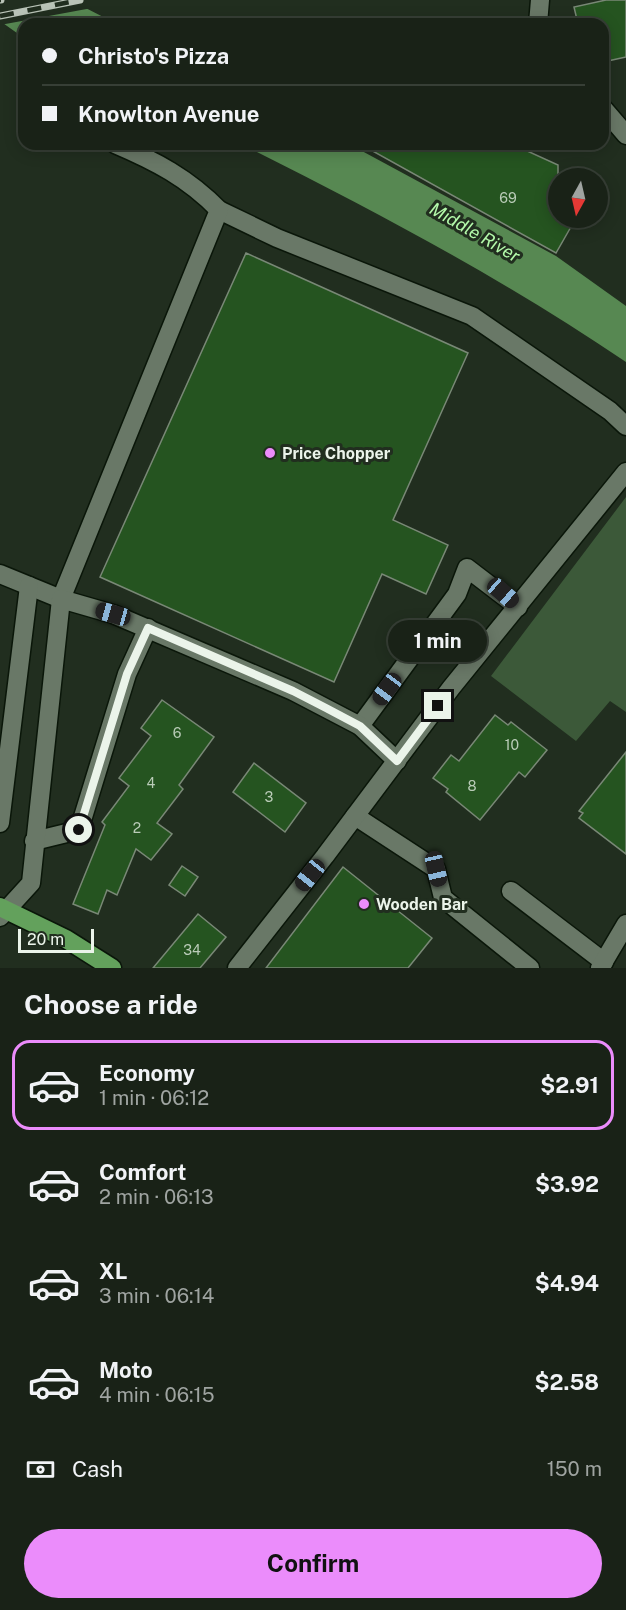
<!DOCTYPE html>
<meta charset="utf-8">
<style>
body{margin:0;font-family:"Public Sans",sans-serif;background:#262f24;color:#f1f3f6;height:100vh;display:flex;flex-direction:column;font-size:22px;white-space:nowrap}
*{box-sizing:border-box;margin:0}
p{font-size:20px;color:#9fa4a1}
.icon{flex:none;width:33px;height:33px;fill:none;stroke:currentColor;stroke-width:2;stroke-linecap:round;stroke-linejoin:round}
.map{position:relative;height:968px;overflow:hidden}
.side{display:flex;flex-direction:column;background:#192217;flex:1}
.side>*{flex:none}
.top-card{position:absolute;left:18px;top:18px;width:591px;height:132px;border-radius:18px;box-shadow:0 3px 15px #0003,0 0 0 2px #373f36;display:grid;align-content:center;height:132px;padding:0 24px;background:#192217}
.needle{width:39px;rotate:188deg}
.fabs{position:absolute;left:548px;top:168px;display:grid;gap:12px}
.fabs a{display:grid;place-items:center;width:60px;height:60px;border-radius:50%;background:#192217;box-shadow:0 3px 15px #0003,0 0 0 2px #373f36;font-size:30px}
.scale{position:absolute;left:18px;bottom:15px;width:76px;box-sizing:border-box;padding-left:6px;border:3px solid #ebf4ea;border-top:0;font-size:16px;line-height:21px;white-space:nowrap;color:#ebf4ea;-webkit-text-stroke:4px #212e1f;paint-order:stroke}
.end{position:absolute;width:27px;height:27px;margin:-14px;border:8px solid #ebf4ea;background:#111;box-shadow:0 0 0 3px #111}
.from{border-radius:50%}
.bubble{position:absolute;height:42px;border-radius:21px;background:#192217;box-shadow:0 3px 15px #0003,0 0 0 2px #373f36;font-size:20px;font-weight:700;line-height:42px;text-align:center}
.car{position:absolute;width:18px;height:36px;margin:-18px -9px;border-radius:8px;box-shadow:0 0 4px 2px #0007;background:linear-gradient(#222 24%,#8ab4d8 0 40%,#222 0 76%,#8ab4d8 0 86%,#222 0)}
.top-card b{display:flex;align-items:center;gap:21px;height:57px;font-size:22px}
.top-card b+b{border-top:2px solid #373f36}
.top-card i{width:15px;height:15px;background:#f1f3f6}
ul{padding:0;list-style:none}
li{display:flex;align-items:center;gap:18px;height:90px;margin:0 12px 9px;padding:0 12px;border:3px solid transparent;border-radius:18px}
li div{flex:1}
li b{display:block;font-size:22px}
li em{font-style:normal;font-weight:700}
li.on{border-color:#eb8cfb}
li>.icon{width:54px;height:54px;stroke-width:1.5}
h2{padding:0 24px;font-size:27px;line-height:72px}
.pay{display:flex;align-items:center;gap:15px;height:66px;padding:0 24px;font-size:22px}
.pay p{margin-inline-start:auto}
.cta{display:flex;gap:12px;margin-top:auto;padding:12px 24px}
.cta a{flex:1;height:69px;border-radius:36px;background:#eb8cfb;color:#111;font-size:24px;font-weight:700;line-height:69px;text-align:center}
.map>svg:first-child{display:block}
</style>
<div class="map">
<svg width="626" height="968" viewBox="0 0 626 968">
<rect width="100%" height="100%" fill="#212e1f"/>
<!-- green -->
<path fill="#3c5939" d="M626,497V712L610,701L576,741L491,676Z"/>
<!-- water -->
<g fill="#578852">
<path d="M0,0H70L117,24H24V38L0,21Z"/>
<path d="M241,144H349L556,256L626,306V362C504,279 373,210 241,144Z"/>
</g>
<!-- pier -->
<path fill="#212e1f" d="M0,0H76L92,8L0,25Z"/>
<!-- building -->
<g fill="#255420" stroke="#798876" stroke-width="1.5">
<path d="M606,0H626V57L603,62V24H578L574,7Z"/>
<path d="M360,144H512L558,165V218H576L556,253Z"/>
<path d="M246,253L468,353L393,520L448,545L426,594L382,574L334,682L100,577Z"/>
<path d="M162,700L214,737L179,785L183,789L157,823L172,834L151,860L136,849L117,895L107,890L98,914L73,904L105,825L102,822L129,786L119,778L151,736L141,728Z"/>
<path d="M495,715L508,725L511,722L547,750L525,777L519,772L480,820L446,792L448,789L433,778L451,755L459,761Z"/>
<path d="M626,752V854L579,818L583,813L579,811Z"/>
<path d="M254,763L306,803L285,832L233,792Z"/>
<path d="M182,866L198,877L185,896L169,885Z"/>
<path d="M343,867L432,938L408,968H266Z"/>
<path d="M198,914L226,937L200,968H153Z"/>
</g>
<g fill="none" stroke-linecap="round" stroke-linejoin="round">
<!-- minor casing -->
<g stroke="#0a1609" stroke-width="21">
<g id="minor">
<path d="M538,24L540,0"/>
<path d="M603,108L626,135"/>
<path d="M219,210L277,238L472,316L610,411L626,426"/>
<path d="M0,574L61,599L219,210C188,178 155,161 115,144"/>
<path d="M360,726L457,594L467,568L518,607"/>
<path d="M355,816L436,869L443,898L530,968"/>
<path d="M0,823L29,586"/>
<path d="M34,841L79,830L127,674L148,628"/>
<path d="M511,891L604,962"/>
<path d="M0,917L31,883L61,599L113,614L293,691L360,726L397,761"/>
<path d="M237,968L325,856L451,688L626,472"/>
<path d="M600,968L626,924"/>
</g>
</g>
<!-- major casing -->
<g stroke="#0a1609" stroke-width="21">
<path id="major" d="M0,907L66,939L112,968"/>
</g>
<!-- minor -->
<use href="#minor" stroke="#697867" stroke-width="18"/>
<!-- major -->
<use href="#major" stroke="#63a15c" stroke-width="18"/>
<!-- rail casing -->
<g stroke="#b9c3b7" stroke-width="7">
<g id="rail">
<path d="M0,0H1"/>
<path d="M0,16L80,0"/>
</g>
</g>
<!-- rail -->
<use href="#rail" stroke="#212e1f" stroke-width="4.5" stroke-dasharray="14" stroke-linecap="butt"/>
</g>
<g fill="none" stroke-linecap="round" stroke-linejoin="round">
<!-- route -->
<path stroke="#ebf4ea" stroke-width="8" d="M79,830L127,674L148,628L293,691L326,708L360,726L397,761L438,706"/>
</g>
<!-- markers -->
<g fill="#eb8cfb" stroke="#212e1f" stroke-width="2">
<circle cx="270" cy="453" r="6"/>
<circle cx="364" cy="904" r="6"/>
</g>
<g text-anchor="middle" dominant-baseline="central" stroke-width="6" stroke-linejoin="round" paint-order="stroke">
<!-- number labels -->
<g font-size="14" fill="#baccb8">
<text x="508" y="198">69</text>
<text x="177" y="733">6</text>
<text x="512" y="745">10</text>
<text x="151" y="783">4</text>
<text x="472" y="786">8</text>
<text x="269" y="797">3</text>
<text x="137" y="828">2</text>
<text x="192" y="950">34</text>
</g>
<!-- poi labels -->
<g font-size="16" font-weight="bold" fill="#ebf4ea" stroke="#212e1f" text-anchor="start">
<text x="282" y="453">Price Chopper</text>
<text x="376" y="904">Wooden Bar</text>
</g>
<!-- water labels -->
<g font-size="18" font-style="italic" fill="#b3f9aa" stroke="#212e1f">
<text transform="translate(475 232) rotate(30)">Middle River</text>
</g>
</g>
</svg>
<div class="fabs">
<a><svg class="needle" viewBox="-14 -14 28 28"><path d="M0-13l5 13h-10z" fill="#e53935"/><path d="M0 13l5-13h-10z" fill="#9fa4a1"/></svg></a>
</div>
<div class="scale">20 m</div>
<i class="end from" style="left:79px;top:830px"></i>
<i class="end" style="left:438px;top:706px"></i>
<div class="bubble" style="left:388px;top:620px;width:99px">1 min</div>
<i class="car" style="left:503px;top:593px;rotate:131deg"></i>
<i class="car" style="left:113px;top:614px;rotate:286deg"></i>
<i class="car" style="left:387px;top:689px;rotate:217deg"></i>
<i class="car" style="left:436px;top:869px;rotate:167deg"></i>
<i class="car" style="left:310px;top:875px;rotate:219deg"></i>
<div class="top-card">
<b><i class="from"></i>Christo's Pizza</b>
<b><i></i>Knowlton Avenue</b>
</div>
</div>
<section class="side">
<h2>Choose a ride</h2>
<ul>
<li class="on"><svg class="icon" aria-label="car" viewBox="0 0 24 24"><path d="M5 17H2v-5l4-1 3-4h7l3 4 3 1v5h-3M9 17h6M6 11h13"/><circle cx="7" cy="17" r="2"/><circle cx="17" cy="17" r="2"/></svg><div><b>Economy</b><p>1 min · 06:12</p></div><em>$2.91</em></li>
<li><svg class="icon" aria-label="car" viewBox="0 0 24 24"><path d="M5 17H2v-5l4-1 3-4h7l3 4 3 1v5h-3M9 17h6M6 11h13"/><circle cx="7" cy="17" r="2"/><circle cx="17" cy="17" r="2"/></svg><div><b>Comfort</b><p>2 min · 06:13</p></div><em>$3.92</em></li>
<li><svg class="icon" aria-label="car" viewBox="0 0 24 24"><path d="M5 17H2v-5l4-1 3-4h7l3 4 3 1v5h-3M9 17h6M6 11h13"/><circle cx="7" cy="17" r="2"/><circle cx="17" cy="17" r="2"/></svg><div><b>XL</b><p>3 min · 06:14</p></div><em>$4.94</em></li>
<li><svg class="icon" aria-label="car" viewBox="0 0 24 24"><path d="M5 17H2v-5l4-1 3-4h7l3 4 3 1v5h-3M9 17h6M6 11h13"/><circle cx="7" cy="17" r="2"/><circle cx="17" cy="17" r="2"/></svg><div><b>Moto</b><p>4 min · 06:15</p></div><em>$2.58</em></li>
</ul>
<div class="pay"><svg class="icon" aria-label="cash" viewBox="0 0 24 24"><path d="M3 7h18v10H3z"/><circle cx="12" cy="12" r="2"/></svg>Cash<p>150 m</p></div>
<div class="cta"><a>Confirm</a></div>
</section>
